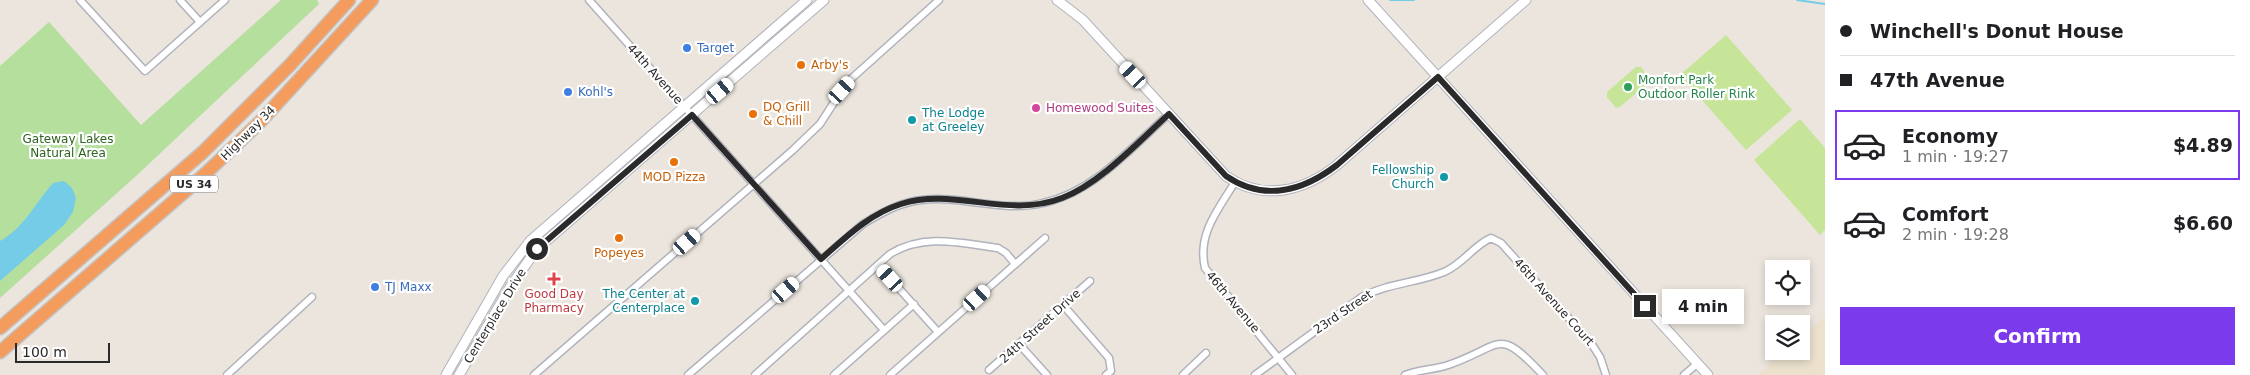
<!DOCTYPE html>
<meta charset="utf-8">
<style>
body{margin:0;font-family:"DejaVu Sans",sans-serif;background:#f2f2f2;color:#202124;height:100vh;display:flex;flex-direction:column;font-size:19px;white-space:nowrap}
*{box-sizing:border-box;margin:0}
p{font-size:16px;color:#757577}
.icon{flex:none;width:28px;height:28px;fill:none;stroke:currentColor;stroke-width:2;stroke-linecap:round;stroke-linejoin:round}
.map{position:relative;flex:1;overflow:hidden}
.panel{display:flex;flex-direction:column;background:#fff;width:425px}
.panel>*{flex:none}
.top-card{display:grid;align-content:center;height:110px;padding:0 15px;background:#fff}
.controls{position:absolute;left:1765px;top:260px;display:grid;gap:10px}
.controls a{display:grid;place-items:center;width:45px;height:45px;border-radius:0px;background:#fff;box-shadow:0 2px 8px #0003;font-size:25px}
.scale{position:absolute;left:15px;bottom:12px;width:95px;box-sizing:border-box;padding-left:5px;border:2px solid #2a2a2a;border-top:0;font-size:14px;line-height:18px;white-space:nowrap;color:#2a2a2a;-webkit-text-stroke:4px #fff;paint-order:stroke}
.end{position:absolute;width:22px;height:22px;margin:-11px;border:6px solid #2a2a2a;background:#fff;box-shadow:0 0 0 2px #fff}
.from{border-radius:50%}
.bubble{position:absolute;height:35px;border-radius:0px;background:#fff;box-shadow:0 2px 8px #0003;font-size:16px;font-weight:700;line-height:35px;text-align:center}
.car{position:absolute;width:15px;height:30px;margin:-15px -8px;border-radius:6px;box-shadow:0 0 4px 1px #0007;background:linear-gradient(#fff 24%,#345 0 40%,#fff 0 76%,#345 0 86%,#fff 0)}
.top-card b{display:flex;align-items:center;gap:18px;height:48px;font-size:19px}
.top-card b+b{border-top:1px solid #e0e0e0}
.top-card i{width:12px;height:12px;background:#202124}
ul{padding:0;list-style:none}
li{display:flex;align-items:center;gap:15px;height:70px;margin:0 10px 8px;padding:0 5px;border:2px solid transparent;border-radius:0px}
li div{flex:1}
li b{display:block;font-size:19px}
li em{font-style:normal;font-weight:700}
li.current{border-color:#7c3aed}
li>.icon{width:45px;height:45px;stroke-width:1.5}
.button{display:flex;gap:10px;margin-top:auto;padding:10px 15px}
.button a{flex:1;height:58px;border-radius:0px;background:#7c3aed;color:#fff;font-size:20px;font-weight:700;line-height:58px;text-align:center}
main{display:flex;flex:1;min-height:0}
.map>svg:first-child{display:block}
</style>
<main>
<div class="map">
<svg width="1825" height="375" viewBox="0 0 1825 375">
<rect width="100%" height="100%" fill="#ebe5dd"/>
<!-- education -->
<path fill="#ece1cd" d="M1825,317V375H1758L1785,351H1801V337Z"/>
<!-- green -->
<path fill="#b4df9c" d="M281,0H317L319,4L136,176L0,298V66L49,22L141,125Z"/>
<!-- pitch -->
<g fill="#c6e598">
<path d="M1726,35L1792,110L1746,150L1680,75Z"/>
<path d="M1636,67H1641L1649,78V82L1620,107L1616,108L1607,97V92Z"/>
<path d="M1800,119L1825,148V230L1820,235L1754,160Z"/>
</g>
<!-- water -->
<path fill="#75cce7" d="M64,181L72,188L76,198L73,212L64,225L0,281V241C24,228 36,202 53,183Z"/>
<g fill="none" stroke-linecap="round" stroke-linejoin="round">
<!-- stream -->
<g stroke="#75cce7" stroke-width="2">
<path d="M1390,0H1414"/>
<path d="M1797,0L1825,4"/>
</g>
<!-- street casing -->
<g stroke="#b0b3bd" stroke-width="9">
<g id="street">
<path d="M80,0L145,71L225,0"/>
<path d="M180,0L200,22"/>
<path d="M589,0L884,330"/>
<path d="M1235,182C1218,210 1197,234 1205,268L1292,375"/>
<path d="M878,265L938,332"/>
<path d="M1063,305L1109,358L1111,371L1106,375"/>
<path d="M1019,344L1047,375"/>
<path d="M989,370L1090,281"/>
<path d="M227,375L312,297"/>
<path d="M534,375L793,150L820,124L842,90L852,78L939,0"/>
<path d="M688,375L863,224C881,213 900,202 922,200C963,195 1002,213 1043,203C1094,192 1132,147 1169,114"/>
<path d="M755,375L890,254C924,233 961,243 998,248L1006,253L1015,264"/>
<path d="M834,375L914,304"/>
<path d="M890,375L1045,238"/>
<path d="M1183,375L1206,353"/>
<path d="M1255,375L1362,297C1388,283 1417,283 1444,272C1463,264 1474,245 1491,238L1501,243L1591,343L1600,357L1606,375"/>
<path d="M1405,375C1420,369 1436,370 1451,364C1504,345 1497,326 1543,375"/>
<path d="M1684,375L1697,364"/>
</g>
</g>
<!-- secondary casing -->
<g stroke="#b0b3bd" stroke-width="11">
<g id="secondary">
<path d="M1057,0L1083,20L1226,176C1264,202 1304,191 1337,165L1526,0"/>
<path d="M1368,0L1708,375"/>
<path d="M446,375L503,276L530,241L807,0"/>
<path d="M459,375L512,284L537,249L824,0"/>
</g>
</g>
<!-- highway casing -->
<g stroke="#c3c3c3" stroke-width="15">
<g id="highway">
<path d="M0,328L203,152L290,65L349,0"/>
<path d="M0,352L205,174L260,122L372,0"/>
</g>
</g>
<!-- street -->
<use href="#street" stroke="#fff" stroke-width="6"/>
<!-- secondary -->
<use href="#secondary" stroke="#fff" stroke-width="9"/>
<!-- highway -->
<use href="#highway" stroke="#f49c5e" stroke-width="12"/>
</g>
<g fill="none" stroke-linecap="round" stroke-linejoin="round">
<!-- route -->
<path stroke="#2a2a2a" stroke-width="6" d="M537,249L692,115L821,259C845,238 869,214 901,204C954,187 1008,219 1062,198C1101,183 1138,142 1169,114L1226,176C1264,202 1303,191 1337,165L1438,77L1645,306"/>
</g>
<!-- markers -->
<g fill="#3f7fe0" stroke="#fff" stroke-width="2">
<circle cx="687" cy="48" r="5"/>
<circle cx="568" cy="92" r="5"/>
<circle cx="375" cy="287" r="5"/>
</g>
<g fill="#e8710a" stroke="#fff" stroke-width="2">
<circle cx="801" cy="65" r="5"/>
<circle cx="753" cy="114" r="5"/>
<circle cx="674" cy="162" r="5"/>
<circle cx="619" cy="238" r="5"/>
</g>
<circle fill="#2e9e5b" stroke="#fff" stroke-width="2" cx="1628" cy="87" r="5"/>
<circle fill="#d1479c" stroke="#fff" stroke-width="2" cx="1036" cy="108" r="5"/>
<g fill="#0f9aa8" stroke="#fff" stroke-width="2">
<circle cx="912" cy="120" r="5"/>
<circle cx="1444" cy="177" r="5"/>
<circle cx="695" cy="301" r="5"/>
</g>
<path fill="#e0444e" stroke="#fff" stroke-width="2" d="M551.5 271.5h5v5h5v5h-5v5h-5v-5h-5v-5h5z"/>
<g text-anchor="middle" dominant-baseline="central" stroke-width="4.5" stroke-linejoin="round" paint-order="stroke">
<!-- shield labels -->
<rect fill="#fff" stroke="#6a6a6a" stroke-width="1" x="170" y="175.5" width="48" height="17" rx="4"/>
<g font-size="11" font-weight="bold" fill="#2a2a2a">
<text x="194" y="184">US 34</text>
</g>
<!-- shop labels -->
<g font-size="12" fill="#366cbe" stroke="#fff" text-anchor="start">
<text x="697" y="48">Target</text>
<text x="578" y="92">Kohl's</text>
<text x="385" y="287">TJ Maxx</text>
</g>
<!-- food labels -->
<g font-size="12" fill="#c56008" stroke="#fff" text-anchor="start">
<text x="811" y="65">Arby's</text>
<text x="763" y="107">DQ Grill<tspan x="763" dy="14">&amp; Chill</tspan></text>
<text x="674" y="177" text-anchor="middle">MOD Pizza</text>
<text x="619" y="253" text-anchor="middle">Popeyes</text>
</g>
<!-- street labels -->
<g font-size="12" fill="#2a2a2a" stroke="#fff">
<text transform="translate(655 74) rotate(48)">44th Avenue</text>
<text transform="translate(248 133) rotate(-45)">Highway 34</text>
<text transform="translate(1233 302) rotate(50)">46th Avenue</text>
<text transform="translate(1554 302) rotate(48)">46th Avenue Court</text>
<text transform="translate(1343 312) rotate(-34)">23rd Street</text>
<text transform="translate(495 316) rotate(-59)">Centerplace Drive</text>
<text transform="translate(1040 326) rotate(-42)">24th Street Drive</text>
</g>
<!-- leisure labels -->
<g font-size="12" fill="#27864d" stroke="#fff" text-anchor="start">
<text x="1638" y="80">Monfort Park<tspan x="1638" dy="14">Outdoor Roller Rink</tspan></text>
</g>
<!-- hotel labels -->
<g font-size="12" fill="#b23c85" stroke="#fff" text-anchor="start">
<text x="1046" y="108">Homewood Suites</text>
</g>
<!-- culture labels -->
<g font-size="12" fill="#0d838f" stroke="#fff" text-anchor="end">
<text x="922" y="113" text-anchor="start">The Lodge<tspan x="922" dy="14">at Greeley</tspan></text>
<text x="1434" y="170">Fellowship<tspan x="1434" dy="14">Church</tspan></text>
<text x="685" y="294">The Center at<tspan x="685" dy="14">Centerplace</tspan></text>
</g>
<!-- park labels -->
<g font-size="12" fill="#2e631e" stroke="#fff">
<text x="68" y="139">Gateway Lakes<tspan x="68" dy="14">Natural Area</tspan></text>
</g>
<!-- health labels -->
<g font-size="12" fill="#be3a42" stroke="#fff">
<text x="554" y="294">Good Day<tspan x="554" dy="14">Pharmacy</tspan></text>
</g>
</g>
</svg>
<div class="controls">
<a><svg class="icon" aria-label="locate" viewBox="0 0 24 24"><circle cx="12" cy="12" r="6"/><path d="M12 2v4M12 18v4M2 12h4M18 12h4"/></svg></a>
<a><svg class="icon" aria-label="layers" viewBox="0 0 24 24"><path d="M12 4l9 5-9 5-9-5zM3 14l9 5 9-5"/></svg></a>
</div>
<div class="scale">100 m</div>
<i class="end from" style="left:537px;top:249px"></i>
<i class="end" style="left:1645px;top:306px"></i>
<div class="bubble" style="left:1662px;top:289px;width:82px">4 min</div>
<i class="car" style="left:1133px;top:75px;rotate:317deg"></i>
<i class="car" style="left:842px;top:90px;rotate:42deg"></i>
<i class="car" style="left:720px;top:91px;rotate:50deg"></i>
<i class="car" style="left:687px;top:242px;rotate:49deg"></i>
<i class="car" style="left:890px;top:278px;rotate:318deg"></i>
<i class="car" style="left:786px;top:290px;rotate:49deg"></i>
<i class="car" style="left:977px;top:298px;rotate:48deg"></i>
</div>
<section class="panel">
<div class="top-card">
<b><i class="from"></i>Winchell's Donut House</b>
<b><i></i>47th Avenue</b>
</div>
<ul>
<li class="current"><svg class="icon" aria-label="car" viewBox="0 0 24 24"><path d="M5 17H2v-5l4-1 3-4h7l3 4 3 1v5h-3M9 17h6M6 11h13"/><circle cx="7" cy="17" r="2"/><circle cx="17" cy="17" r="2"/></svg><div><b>Economy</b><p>1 min · 19:27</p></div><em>$4.89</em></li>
<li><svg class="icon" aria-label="car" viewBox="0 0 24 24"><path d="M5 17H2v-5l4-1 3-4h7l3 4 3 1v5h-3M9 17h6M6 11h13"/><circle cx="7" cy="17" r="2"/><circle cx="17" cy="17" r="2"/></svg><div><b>Comfort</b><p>2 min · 19:28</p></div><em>$6.60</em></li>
</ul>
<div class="button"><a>Confirm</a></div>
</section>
</main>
